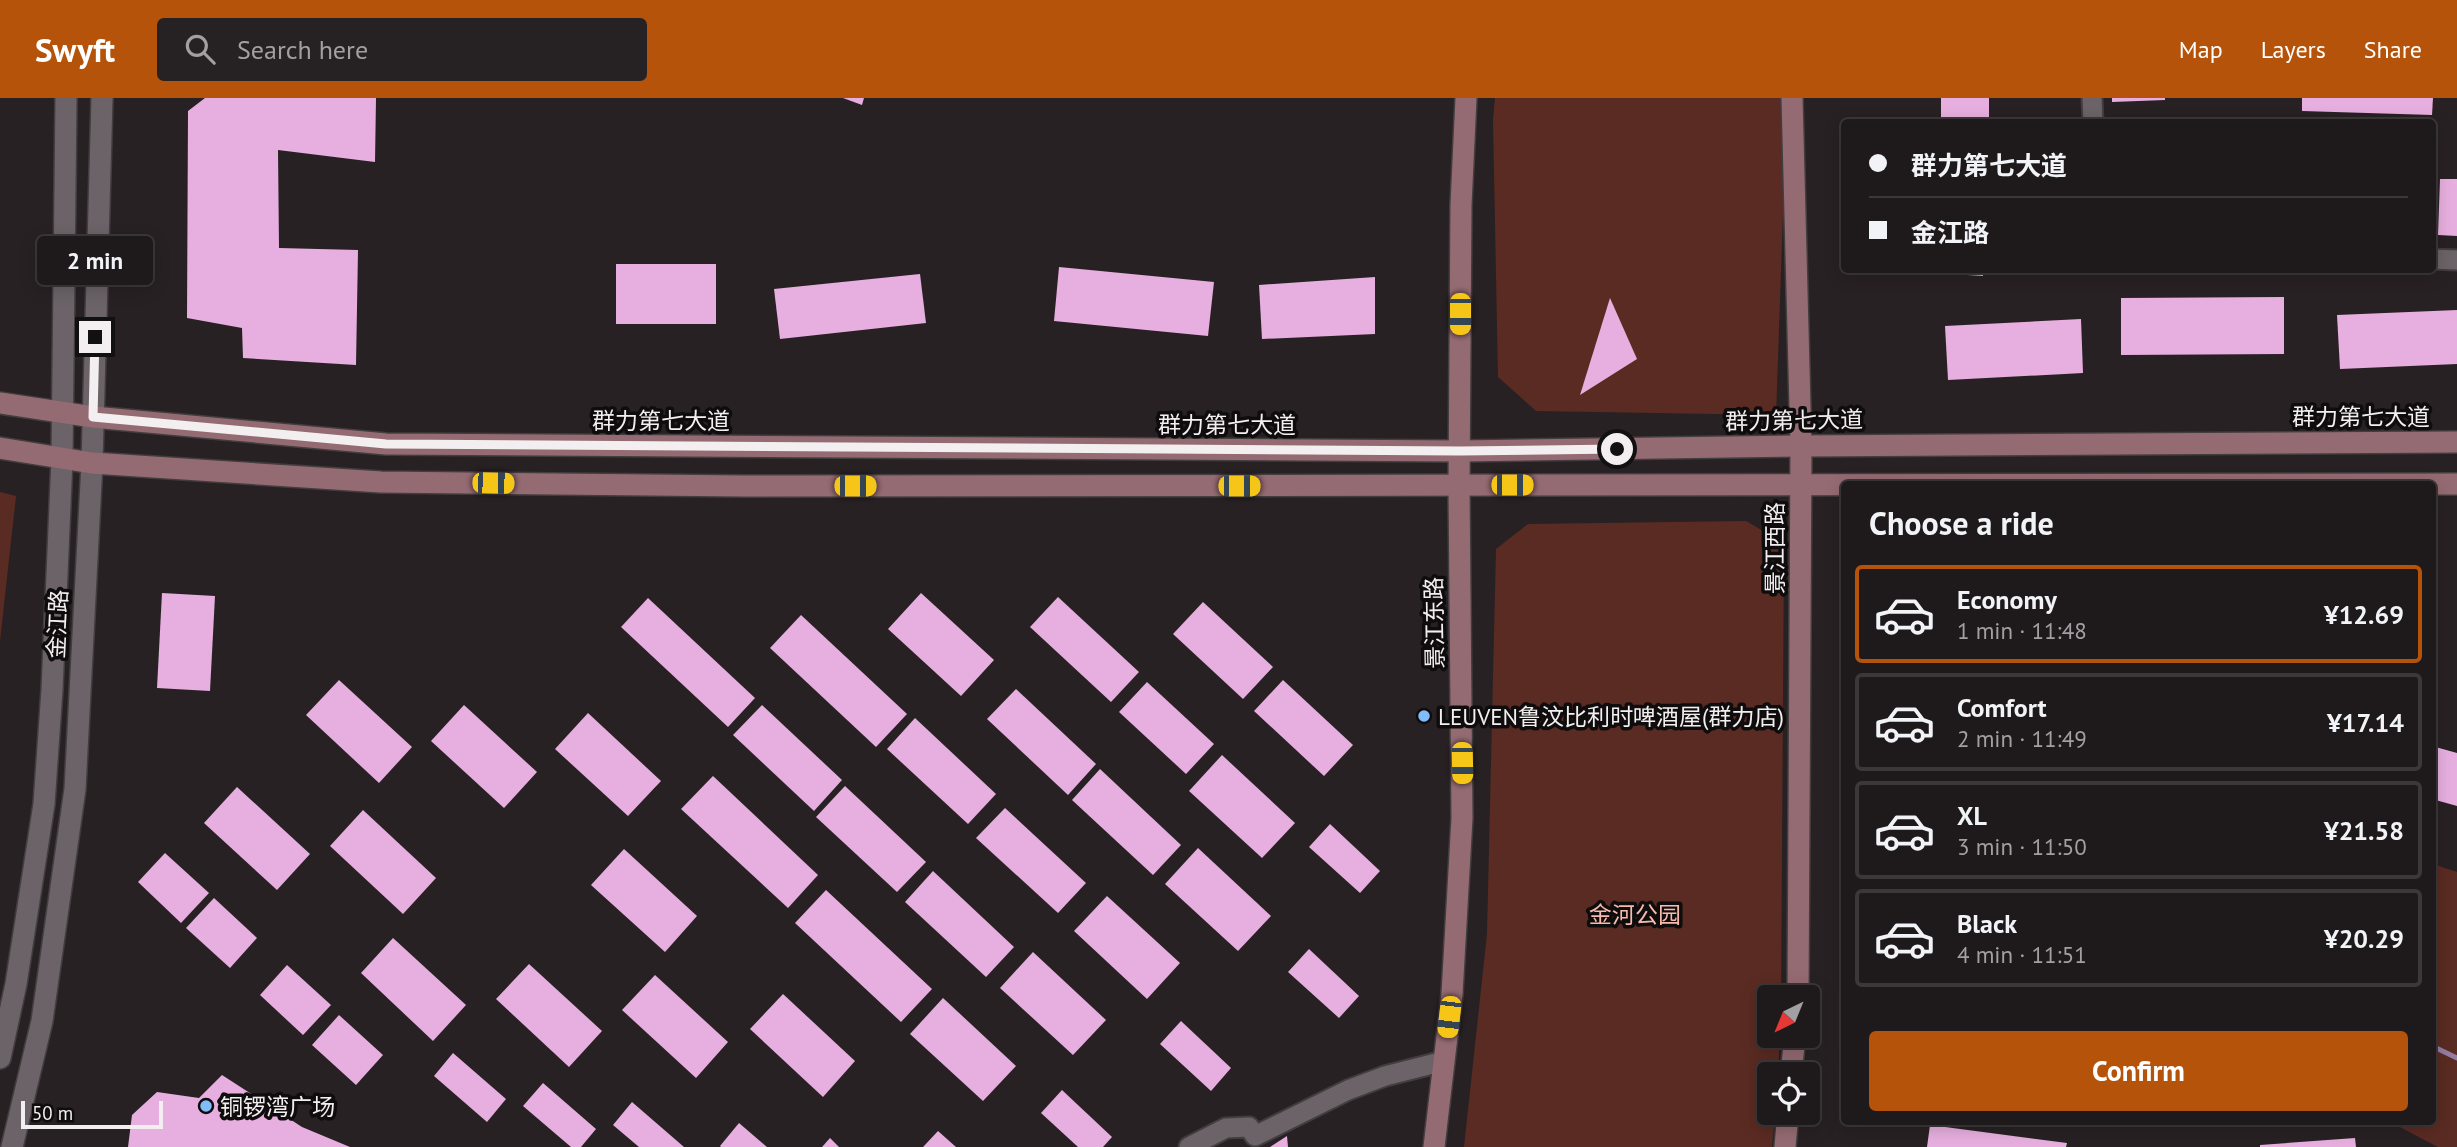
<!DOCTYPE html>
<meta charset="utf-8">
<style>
body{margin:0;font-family:"PT Sans","Noto Sans SC",sans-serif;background:#262224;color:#f1f3f6;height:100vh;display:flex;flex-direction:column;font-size:26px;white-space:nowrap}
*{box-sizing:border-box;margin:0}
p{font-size:23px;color:#a1a0a3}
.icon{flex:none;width:38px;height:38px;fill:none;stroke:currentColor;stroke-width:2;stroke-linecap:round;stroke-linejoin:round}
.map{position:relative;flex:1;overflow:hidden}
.drawer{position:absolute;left:1841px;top:383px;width:595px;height:644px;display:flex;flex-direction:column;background:#1e191b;border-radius:7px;box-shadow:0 4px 18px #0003,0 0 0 2px #3c383a}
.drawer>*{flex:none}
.guide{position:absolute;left:1841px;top:21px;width:595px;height:154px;border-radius:7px;box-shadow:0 4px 18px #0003,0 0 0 2px #3c383a;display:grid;align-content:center;height:154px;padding:0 28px;background:#1e191b}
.needle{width:46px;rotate:223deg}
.buttons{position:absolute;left:1757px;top:887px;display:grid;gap:14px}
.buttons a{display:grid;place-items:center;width:63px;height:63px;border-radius:7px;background:#1e191b;box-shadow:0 4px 18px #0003,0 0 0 2px #3c383a;font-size:35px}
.scale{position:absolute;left:21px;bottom:18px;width:142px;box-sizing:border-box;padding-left:7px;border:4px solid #f3eff0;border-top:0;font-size:19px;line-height:24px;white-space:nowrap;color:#f3eff0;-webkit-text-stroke:5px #0f0c0d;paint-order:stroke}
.end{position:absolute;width:32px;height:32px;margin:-16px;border:9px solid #f3eff0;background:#111;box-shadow:0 0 0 4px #111}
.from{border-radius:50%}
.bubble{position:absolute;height:49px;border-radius:7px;background:#1e191b;box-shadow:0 4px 18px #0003,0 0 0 2px #3c383a;font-size:23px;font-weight:700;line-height:49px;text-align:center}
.car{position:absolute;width:21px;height:42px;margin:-21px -10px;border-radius:9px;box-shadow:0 0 5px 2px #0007;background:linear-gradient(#f5c518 24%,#345 0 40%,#f5c518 0 76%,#345 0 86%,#f5c518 0)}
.guide b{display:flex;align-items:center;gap:24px;height:66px;font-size:26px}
.guide b+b{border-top:2px solid #3c383a}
.guide i{width:18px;height:18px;background:#f1f3f6}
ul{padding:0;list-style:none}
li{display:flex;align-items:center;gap:21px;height:98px;margin:0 14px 10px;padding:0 14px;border:4px solid #3c383a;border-radius:7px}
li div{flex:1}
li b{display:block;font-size:26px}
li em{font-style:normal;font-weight:700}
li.current{border-color:#b45309}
li>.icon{width:63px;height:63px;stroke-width:1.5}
h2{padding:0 28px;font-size:32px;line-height:84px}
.primary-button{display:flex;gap:14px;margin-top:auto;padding:14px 28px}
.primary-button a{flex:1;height:80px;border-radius:7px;background:#b45309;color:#fff;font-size:28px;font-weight:700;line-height:80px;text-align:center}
header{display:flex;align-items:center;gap:42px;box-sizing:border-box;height:98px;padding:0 35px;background:#b45309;color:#fff}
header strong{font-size:33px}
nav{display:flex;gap:38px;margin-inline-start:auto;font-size:24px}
.search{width:490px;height:63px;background:#262224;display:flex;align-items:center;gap:18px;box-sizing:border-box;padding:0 24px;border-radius:7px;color:#a1a0a3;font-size:26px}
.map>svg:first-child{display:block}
</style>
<header>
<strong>Swyft</strong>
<div class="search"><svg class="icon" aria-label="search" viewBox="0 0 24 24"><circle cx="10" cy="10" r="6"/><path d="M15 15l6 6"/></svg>Search here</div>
<nav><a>Map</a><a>Layers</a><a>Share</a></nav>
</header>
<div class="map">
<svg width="2457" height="1049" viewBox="0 0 2457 1049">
<rect width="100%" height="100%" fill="#282124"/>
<!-- green -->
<g fill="#5a2b22">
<path d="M1495,0H1787L1776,317L1536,313L1498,279L1493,22Z"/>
<path d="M0,394L16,398L0,543Z"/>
<path d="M1746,423L1784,445L1781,899L1769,900V938H1780L1778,976H1769V1015H1775L1772,1049H1464L1487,836L1496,451L1528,426Z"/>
<path d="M2433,766L2457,774V1049H2438L2390,1024H2432Z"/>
</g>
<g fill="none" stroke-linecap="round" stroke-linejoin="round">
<!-- stream -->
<path stroke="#947ca2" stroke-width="5" d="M2432,948L2457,960"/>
</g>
<!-- building -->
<g fill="#e7afdf">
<path d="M205,0H376L375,64L278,52L279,150L358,152L356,267L243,260L242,230L187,220L188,13Z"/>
<path d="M843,0H864L862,7Z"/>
<rect x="1941" y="0" width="48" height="24"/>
<path d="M2112,0H2165V2L2112,4Z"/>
<path d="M2302,0H2433L2432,17L2302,13Z"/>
<path d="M2440,81H2457V138L2438,137Z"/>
<rect x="616" y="166" width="100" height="60"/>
<path d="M1059,169L1214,184L1208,238L1054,223Z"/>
<path d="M1936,172H1983V178L1936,175Z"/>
<path d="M920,176L926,225L780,241L774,191Z"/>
<path d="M1375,179V236L1262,241L1259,187Z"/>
<path d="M2284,199V256L2121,257V200Z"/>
<path d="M1610,200L1637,261L1580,297Z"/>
<path d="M2457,212V266L2340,271L2337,217Z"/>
<path d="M2081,221L2083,275L1948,282L1945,228Z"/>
<path d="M162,495L215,498L210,593L157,590Z"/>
<path d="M921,495L994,562L961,598L888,531Z"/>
<path d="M1058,499L1139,574L1111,604L1030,529Z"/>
<path d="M648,500L755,600L728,629L621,529Z"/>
<path d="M1203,504L1273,569L1243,601L1173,536Z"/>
<path d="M801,517L907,616L876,649L770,550Z"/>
<path d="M339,582L412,649L379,685L306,617Z"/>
<path d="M1283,582L1353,647L1324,678L1254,613Z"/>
<path d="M1147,584L1214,646L1186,676L1119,614Z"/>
<path d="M1016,591L1096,666L1068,697L987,621Z"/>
<path d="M464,607L537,674L504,710L431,643Z"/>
<path d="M762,607L842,682L814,713L733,637Z"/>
<path d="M588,615L661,683L628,718L555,651Z"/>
<path d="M915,620L996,696L968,726L887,651Z"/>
<path d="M2432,648L2457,655V708L2432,701Z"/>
<path d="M1222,657L1295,725L1262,760L1189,693Z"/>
<path d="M1100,671L1181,747L1153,777L1072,702Z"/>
<path d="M713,678L818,777L788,810L681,711Z"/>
<path d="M845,688L926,764L897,794L816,719Z"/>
<path d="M237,689L310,756L277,792L204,725Z"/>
<path d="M1005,710L1086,785L1058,815L976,740Z"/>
<path d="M363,712L436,780L403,816L330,748Z"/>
<path d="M1330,726L1380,773L1360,795L1309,749Z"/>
<path d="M1198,750L1271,818L1238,853L1165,786Z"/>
<path d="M624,751L697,818L665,854L591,787Z"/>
<path d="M165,755L209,795L181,825L138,784Z"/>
<path d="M933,773L1014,849L986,879L905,804Z"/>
<path d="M826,792L932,891L901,924L795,825Z"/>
<path d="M1107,798L1180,865L1147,901L1074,833Z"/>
<path d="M214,800L257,840L230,870L186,830Z"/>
<path d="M393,840L466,907L433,943L361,875Z"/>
<path d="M1309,851L1359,898L1339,920L1288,874Z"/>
<path d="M1033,854L1106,922L1073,957L1000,890Z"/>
<path d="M529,866L602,933L569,969L496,901Z"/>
<path d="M287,867L331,907L303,937L260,897Z"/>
<path d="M655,877L728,944L696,980L622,912Z"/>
<path d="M783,896L855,963L823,999L750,931Z"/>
<path d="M943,900L1016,968L983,1003L910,936Z"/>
<path d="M339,917L383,957L356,987L312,947Z"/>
<path d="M1181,923L1231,970L1211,993L1160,946Z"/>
<path d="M453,955L506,1001L487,1024L434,978Z"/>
<path d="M222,977L302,1029L350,1049H128L132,1017L157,994L199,1000Z"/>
<path d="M543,985L596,1031L581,1049H571L523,1008Z"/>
<path d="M1062,992L1112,1039L1103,1049H1078L1041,1015Z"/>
<path d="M632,1004L684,1049H639L613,1027Z"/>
<path d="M739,1025L767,1049H721L720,1048Z"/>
<path d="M1930,1027L2067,1045L2066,1049H1927Z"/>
<path d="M938,1033L956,1049H923Z"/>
<path d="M1287,1038L1288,1049H1270Z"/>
<path d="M830,1040L839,1049H822Z"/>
<path d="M2355,1040L2356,1049H2260V1047Z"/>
</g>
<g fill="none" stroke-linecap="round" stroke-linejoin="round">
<!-- minor casing -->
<g stroke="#423d3f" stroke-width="23">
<g id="minor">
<path d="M2092,0L2093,24"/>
<path d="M2432,161L2457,162"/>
<path d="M1189,1049L1226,1030L1249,1029L1255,1038L1348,992L1385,978L1444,963"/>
</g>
</g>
<!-- tertiary casing -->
<g stroke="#423d3f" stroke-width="24">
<g id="tertiary">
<path d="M0,960L16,886L44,706L52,592L62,361L66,0"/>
<path d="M12,1049L42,923L75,691L92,365L102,0"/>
</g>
</g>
<!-- secondary casing -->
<g stroke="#423d3f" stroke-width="24">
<g id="secondary">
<path d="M1792,0L1801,348L1798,900"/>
<path d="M0,305L93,319L386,346L1460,353L1801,348L2457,344"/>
<path d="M0,350L92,365L381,384L744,388L2457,386"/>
<path d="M1791,976L1795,938"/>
<path d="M1434,1049L1452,896L1462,720L1459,388L1461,107L1466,0"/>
<path d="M1785,1049L1788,1015"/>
</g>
</g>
<!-- minor -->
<use href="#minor" stroke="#6b6367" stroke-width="19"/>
<!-- tertiary -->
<use href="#tertiary" stroke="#6b6367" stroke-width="21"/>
<!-- secondary -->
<use href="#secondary" stroke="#956b73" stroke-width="21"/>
</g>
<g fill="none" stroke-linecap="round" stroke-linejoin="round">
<!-- route -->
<path stroke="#f3eff0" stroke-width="9" d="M95,239L93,319L386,346L1460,353L1617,351"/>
</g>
<!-- markers -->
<g fill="#80bdfa" stroke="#0f0c0d" stroke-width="2.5">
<circle cx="1424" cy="618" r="7"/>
<circle cx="206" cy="1008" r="7"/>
</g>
<g text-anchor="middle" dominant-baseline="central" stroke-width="7" stroke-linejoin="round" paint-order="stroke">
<!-- street labels -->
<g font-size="23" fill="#f3eff0" stroke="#0f0c0d">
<text x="2361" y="318">群力第七大道</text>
<text x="661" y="322">群力第七大道</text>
<text transform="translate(1794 322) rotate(-1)">群力第七大道</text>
<text x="1227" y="326">群力第七大道</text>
<text transform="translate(1774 450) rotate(-90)">景江西路</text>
<text transform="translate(1434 525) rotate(-91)">景江东路</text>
<text transform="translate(57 526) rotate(-87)">金江路</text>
</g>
<!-- poi labels -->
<g font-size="23" fill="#f3eff0" stroke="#0f0c0d" text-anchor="start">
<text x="1438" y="618">LEUVEN鲁汶比利时啤酒屋(群力店)</text>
<text x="220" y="1008">铜锣湾广场</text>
</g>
<!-- park labels -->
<g font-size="23" fill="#f7baad" stroke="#0f0c0d">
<text x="1635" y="816">金河公园</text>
</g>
</g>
</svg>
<div class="buttons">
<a><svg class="needle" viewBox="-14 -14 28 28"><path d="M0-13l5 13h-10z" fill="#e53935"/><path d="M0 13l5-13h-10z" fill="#a1a0a3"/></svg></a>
<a><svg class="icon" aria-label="locate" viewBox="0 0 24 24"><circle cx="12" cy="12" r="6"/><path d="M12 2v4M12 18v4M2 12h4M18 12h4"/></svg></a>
</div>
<div class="scale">50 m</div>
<i class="end from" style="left:1617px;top:351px"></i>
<i class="end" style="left:95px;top:239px"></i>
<div class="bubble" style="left:37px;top:138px;width:116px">2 min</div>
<i class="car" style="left:1460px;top:216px;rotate:180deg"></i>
<i class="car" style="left:493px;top:385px;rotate:91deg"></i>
<i class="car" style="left:1512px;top:387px;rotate:90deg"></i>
<i class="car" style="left:855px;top:388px;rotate:90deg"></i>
<i class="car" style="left:1239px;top:388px;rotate:90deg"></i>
<i class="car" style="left:1462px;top:665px;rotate:179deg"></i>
<i class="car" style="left:1449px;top:919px;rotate:187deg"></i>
<div class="guide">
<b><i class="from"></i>群力第七大道</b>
<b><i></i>金江路</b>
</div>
<section class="drawer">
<h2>Choose a ride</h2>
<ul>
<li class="current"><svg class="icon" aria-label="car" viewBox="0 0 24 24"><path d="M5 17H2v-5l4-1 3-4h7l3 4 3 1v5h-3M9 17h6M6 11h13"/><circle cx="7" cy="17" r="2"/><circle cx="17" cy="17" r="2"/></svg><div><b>Economy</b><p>1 min · 11:48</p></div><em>¥12.69</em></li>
<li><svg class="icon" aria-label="car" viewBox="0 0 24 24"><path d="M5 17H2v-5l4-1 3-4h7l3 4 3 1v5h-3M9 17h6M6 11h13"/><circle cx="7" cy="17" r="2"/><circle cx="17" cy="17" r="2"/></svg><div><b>Comfort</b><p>2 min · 11:49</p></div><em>¥17.14</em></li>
<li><svg class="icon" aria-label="car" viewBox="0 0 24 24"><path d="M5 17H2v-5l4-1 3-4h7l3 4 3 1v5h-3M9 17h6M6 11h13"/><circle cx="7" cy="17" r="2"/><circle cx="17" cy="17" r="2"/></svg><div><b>XL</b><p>3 min · 11:50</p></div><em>¥21.58</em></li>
<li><svg class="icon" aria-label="car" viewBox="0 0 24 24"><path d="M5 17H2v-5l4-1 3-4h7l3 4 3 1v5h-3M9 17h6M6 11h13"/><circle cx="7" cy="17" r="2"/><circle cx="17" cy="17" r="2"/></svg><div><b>Black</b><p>4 min · 11:51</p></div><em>¥20.29</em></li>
</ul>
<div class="primary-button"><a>Confirm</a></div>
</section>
</div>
